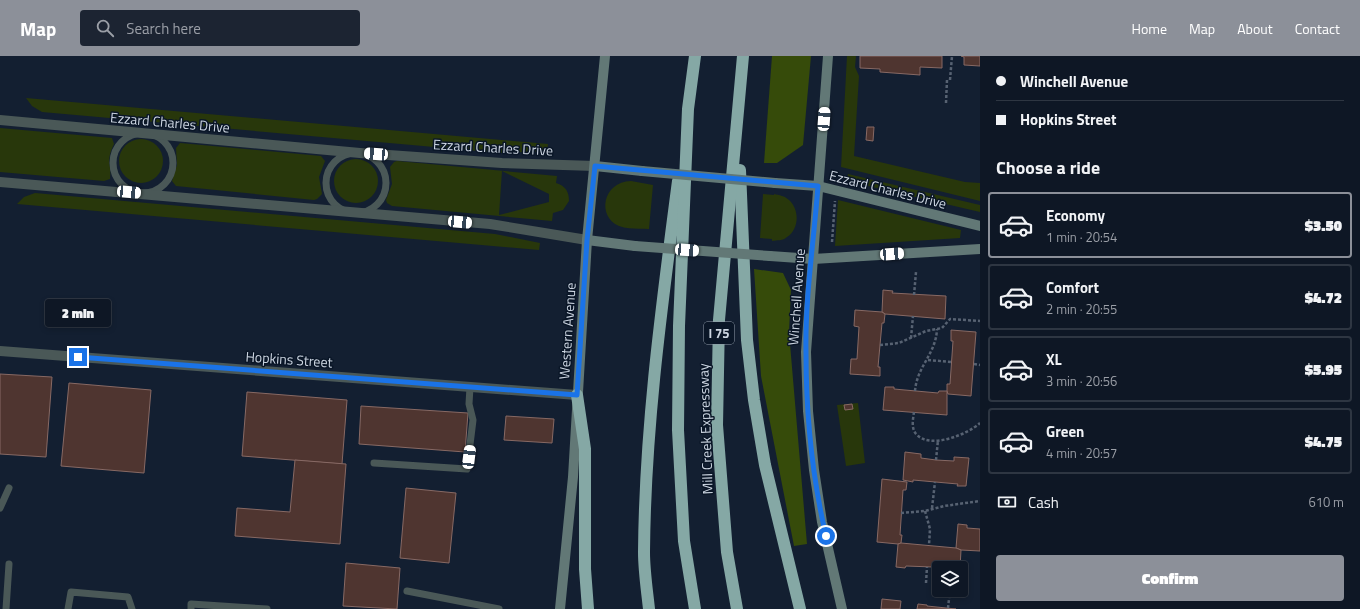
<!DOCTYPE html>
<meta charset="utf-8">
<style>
body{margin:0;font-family:"Titillium Web",sans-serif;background:#1c2432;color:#f1f3f6;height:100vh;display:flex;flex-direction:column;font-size:15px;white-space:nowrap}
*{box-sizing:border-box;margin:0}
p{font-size:13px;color:#9b9fa7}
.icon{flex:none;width:22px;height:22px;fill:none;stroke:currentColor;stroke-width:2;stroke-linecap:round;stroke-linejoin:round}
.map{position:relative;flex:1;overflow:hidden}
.panel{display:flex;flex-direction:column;background:#0e1725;width:380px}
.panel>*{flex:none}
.hud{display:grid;align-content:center;height:88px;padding:0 16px;background:#0e1725}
.buttons{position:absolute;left:932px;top:505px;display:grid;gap:8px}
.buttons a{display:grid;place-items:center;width:36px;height:36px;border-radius:4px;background:#0e1725;box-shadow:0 2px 6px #0003,0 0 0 1px #2e3642;font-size:20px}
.end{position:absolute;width:18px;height:18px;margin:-9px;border:5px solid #1a73e8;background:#fff;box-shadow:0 0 0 2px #fff}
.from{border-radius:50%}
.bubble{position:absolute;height:28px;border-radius:4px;background:#0e1725;box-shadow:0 2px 6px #0003,0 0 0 1px #2e3642;font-size:13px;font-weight:800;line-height:28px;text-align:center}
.car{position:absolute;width:12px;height:24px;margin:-12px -6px;border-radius:5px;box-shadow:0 0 3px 1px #0007;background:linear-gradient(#fff 24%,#345 0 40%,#fff 0 76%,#345 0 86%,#fff 0)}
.hud b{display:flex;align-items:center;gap:14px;height:38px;font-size:15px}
.hud b+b{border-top:1px solid #2e3642}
.hud i{width:10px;height:10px;background:#f1f3f6}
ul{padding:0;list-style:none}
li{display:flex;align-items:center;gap:12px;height:66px;margin:0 8px 6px;padding:0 8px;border:2px solid #2e3642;border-radius:4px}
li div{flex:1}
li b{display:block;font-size:15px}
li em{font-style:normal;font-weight:800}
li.on{border-color:#8c9099}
li>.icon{width:36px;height:36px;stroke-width:1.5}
h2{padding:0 16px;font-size:18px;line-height:48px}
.pay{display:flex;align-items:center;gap:10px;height:44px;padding:0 16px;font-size:15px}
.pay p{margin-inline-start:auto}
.button{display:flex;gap:8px;margin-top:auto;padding:8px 16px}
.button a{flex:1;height:46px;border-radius:4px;background:#8c9099;color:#fff;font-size:16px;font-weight:800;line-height:46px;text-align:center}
header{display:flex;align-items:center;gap:24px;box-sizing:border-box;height:56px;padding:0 20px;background:#8c9099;color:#fff}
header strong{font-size:19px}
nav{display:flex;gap:22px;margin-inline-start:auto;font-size:14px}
.search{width:280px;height:36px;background:#1c2432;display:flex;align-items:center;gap:10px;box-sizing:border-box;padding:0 14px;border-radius:4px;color:#9b9fa7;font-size:15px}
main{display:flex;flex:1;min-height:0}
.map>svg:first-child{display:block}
</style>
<header>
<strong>Map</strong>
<div class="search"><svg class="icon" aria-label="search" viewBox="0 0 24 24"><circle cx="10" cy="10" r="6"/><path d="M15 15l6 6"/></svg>Search here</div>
<nav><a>Home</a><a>Map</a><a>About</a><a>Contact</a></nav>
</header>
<main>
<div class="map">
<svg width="980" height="553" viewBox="0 0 980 553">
<rect width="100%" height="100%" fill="#131f31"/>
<!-- green -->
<g fill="#28370b" fill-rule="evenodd">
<path d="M847,0H856L855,11L859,20L854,100L965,126L980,127V145L841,111Z"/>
<path d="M26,42L548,88L547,95L502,97L42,56L32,50Z"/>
<path d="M0,72L112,82L114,88C105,106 112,108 110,123L104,125L0,116Z"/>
<circle cx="141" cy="105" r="22"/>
<path d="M180,87L321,100L325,105L319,121L322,138L317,143L314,144L176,130L172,125L177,109L176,92Z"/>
<circle cx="356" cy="125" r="22"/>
<path d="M397,105L557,120L556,127C566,130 569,136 569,145L563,154L553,157L552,165L392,150L387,147L386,144L392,128L390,111L394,106ZM502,115L549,138V146L499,159Z"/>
<path d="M848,118L980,149V156L847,125Z"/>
<path d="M631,125L653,129L649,173C639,172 629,174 619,170C597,161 602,126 631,125Z"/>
<path d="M35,137L495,178L540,187L539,194L17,148L24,141Z"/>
<path d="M763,138L774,139V138C779,139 785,140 789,144C800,154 799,173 787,181C783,185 777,184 772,185V183L760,182Z"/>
<path d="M838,144L961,174L960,182L835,190Z"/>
<path d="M858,347L865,407L846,410L837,349Z"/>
</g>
<!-- forest -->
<g fill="#364b0a">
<path d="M772,0H811L803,89L777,107H764Z"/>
<path d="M754,213L783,217L791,234L789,276L807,488L794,490L761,320Z"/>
</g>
<!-- building -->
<g fill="#4f3530" stroke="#876964">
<path d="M860,0H942V12L920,11V19L880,16V13L860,12Z"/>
<path d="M961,0H980V10L964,9V1Z"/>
<path d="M867,71H874L873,85L866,84Z"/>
<path d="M883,234L893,235L892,237L946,240L945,263L885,258L882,256Z"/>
<path d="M855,254L882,256L885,258L884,267H882L878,311H880V320L850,318L851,303H857L859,271L854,270Z"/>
<path d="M951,274L976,276L971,340L948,338L947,335V328H950L953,285H951Z"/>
<path d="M0,318L52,321L46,401L0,398Z"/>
<path d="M69,327L151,334L144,417L61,410Z"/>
<path d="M885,331H894V333L938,337L939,335H947V359L883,354Z"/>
<path d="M247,336L347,344L342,408L242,400Z"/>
<path d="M852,348L853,353L845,354L844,349Z"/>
<path d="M361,350L468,357L465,396L359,388Z"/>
<path d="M506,360L554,363L552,387L504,384Z"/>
<path d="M905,396L921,398V402L936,404L954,405V401L969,402L966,430H957L958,428L913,424V426L903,424Z"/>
<path d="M295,404L346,408L340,488L235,480L237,452L290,456Z"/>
<path d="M882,423L907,426L906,434H903L900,479H902L901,487L898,488L877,486Z"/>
<path d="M406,432L456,437L449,507L400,502Z"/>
<path d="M958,468L967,469V472L980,473V495L961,494L956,492Z"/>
<path d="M901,487L956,492L961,494L960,512L906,510L905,512L896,511L898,488Z"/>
<path d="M346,507L400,512L397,553L343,550Z"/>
<path d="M882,543L901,545L900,553H881Z"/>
<path d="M918,548L927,549V550L956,553H917Z"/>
</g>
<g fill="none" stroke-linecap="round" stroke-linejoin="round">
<!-- path -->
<g stroke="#576272" stroke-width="2.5" stroke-dasharray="3 2" stroke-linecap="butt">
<path d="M950,24L952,0"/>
<path d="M946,47L947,24"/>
<path d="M832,186L835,145"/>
<path d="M914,239L916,216"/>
<path d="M911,282L913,260"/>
<path d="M880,289L899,287L926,275L942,272L950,263L980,265"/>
<path d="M928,304L951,306"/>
<path d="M974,308L980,309"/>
<path d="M915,335C917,310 936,298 937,273"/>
<path d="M914,356C913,363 911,372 916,378C930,394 968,378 980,367"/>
<path d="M936,404L938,384"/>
<path d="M932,452L935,426"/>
<path d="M925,455L930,473L929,489"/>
<path d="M901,457L925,455L944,450L980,445"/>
<path d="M926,527L927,511"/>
<path d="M948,552L950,534"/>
</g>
<!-- lane -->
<g stroke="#4a5857" stroke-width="7">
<circle cx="143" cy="107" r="30"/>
<circle cx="356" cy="127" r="30"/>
<path d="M374,407L467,413L473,364L469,348L470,331"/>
<path d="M0,452L9,432"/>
<path d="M407,535L499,553"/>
<path d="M6,553L9,508"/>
<path d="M68,553L71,536L128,541L132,553"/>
<path d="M191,553V548L267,553"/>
</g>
<!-- street -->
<g stroke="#4a5857" stroke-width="10">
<path d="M0,64L360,97L502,107L595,110"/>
<path d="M0,126L490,168L587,184"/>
<path d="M0,295L577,339"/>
</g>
<!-- secondary -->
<g stroke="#627876" stroke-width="10">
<path d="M828,0L806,296L808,355L814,414L822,466L842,553"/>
<path d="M595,110L642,115"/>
<path d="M775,127L818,130L980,170"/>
<path d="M587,184L635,190"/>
<path d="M770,200L813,203L980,193"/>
<path d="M560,553L573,421L587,184L605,0"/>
</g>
<!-- highway -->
<g stroke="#85a8a5" stroke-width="12">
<path d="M740,114L747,284L754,344L765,409L800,553"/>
<path d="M577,339L585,393V513L588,553"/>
<path d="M649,553C647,534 644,515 644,496C645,371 662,248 678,125"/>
<path d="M695,553L684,485L678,374L679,270L688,53L695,0"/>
<path d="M737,553L727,496L717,369L719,264L743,0"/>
</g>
<!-- secondary-bridge -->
<g stroke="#627876" stroke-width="10">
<path d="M642,115L775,127"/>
<path d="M635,190L770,200"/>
</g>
</g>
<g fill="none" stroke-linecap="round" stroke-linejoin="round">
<!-- route -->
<path stroke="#1a73e8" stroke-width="5" d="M78,301L577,339L587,184L595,110L818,130C814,184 805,241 806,296C806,358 812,420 826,480"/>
</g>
<g text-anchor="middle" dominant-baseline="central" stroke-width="3" stroke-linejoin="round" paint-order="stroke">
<!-- shield labels -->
<rect fill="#0a1627" stroke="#929caa" stroke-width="1" x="704" y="266" width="30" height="22" rx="3"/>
<g font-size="13" font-weight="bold" fill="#cdd6e2">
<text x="719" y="277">I 75</text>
</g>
<!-- street labels -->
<g font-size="14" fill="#cdd6e2" stroke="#0a1627">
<text transform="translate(170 66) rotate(5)">Ezzard Charles Drive</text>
<text transform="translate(493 91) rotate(3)">Ezzard Charles Drive</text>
<text transform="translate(888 133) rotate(14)">Ezzard Charles Drive</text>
<text transform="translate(796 241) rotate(-86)">Winchell Avenue</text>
<text transform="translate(567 275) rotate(-86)">Western Avenue</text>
<text transform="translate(289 303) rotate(4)">Hopkins Street</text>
<text transform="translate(705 373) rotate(-92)">Mill Creek Expressway</text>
</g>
</g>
</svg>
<div class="buttons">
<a><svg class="icon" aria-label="layers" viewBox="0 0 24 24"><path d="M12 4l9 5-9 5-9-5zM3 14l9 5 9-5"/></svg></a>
</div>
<i class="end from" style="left:826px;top:480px"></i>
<i class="end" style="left:78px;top:301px"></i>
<div class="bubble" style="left:45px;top:243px;width:66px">2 min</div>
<i class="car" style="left:824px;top:63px;rotate:4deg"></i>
<i class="car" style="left:376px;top:98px;rotate:274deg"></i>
<i class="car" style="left:129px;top:136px;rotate:95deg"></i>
<i class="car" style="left:460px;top:166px;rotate:95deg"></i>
<i class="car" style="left:687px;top:194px;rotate:94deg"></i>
<i class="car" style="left:892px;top:198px;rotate:86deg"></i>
<i class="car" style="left:469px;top:401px;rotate:7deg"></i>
</div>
<section class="panel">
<div class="hud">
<b><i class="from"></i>Winchell Avenue</b>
<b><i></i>Hopkins Street</b>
</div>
<h2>Choose a ride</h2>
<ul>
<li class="on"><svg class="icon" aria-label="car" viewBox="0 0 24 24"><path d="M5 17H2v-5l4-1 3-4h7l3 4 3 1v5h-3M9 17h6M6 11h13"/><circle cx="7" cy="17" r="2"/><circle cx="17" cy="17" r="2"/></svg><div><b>Economy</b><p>1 min · 20:54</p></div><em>$3.50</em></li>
<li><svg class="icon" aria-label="car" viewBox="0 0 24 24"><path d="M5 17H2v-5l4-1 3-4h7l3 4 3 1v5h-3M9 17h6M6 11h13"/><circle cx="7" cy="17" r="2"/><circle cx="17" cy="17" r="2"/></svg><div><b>Comfort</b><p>2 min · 20:55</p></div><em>$4.72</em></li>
<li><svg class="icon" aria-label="car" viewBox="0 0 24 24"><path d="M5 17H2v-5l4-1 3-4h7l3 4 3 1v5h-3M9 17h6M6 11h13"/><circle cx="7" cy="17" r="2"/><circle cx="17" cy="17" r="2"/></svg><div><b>XL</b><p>3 min · 20:56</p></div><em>$5.95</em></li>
<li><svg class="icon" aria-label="car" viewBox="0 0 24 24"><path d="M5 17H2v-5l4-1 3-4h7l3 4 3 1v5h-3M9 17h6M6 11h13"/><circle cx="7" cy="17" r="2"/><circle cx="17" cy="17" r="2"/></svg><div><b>Green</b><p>4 min · 20:57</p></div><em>$4.75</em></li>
</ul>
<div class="pay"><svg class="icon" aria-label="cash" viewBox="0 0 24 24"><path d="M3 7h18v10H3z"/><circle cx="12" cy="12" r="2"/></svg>Cash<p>610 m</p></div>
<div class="button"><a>Confirm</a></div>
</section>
</main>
